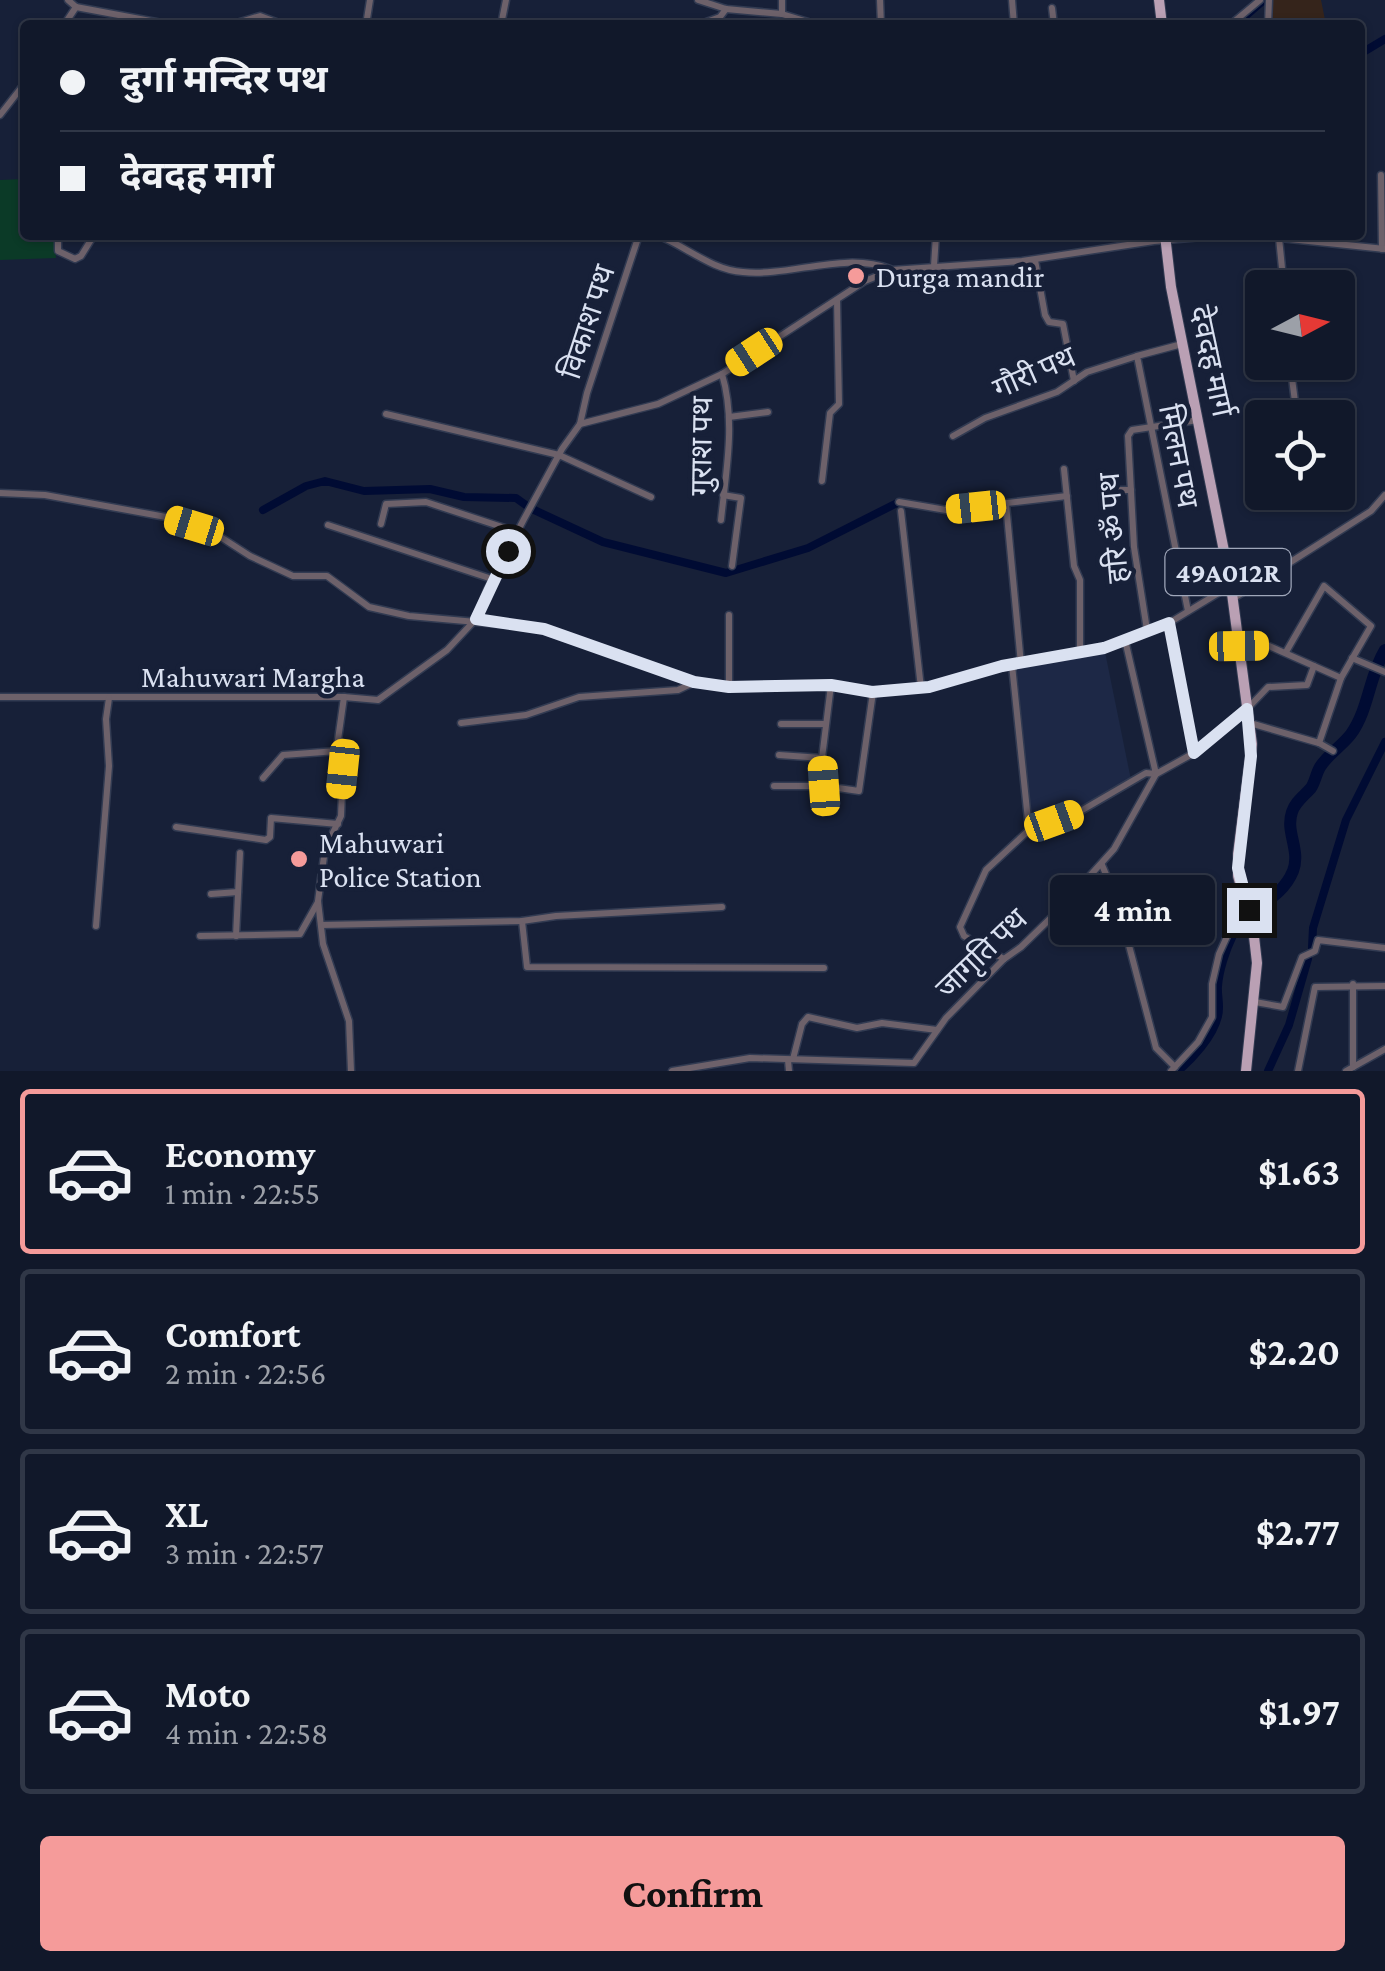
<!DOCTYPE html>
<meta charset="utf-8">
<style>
body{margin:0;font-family:"Crimson Pro","Noto Sans Devanagari",serif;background:#1e2536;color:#f1f3f6;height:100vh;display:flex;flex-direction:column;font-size:38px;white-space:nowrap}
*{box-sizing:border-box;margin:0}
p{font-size:32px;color:#9ca0a8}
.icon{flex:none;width:55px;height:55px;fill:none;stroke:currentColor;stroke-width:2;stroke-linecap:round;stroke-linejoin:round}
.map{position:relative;height:1071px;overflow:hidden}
.drawer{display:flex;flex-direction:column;background:#11182a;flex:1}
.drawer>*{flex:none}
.hud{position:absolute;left:20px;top:20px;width:1345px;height:220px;border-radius:10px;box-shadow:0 2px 8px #0004,0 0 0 2px #303747;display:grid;align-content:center;height:220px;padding:0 40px;background:#11182a}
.needle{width:65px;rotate:83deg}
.buttons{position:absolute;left:1245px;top:270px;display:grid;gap:20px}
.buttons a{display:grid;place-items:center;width:110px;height:110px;border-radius:10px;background:#11182a;box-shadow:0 2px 8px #0004,0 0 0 2px #303747;font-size:50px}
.end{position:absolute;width:45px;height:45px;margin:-22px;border:12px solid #dae1f1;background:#111;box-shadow:0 0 0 5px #111}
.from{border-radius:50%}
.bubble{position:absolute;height:70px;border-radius:10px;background:#11182a;box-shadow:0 2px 8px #0004,0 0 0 2px #303747;font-size:32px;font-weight:700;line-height:70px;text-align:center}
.car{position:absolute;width:30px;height:60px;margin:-30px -15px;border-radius:12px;box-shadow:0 0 8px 2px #0007;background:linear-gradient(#f5c518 24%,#345 0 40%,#f5c518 0 76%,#345 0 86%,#f5c518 0)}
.hud b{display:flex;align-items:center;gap:35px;height:95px;font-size:38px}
.hud b+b{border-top:2px solid #303747}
.hud i{width:25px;height:25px;background:#f1f3f6}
ul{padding:18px 0 0;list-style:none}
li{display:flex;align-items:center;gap:30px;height:165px;margin:0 20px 15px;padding:0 20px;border:5px solid #303747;border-radius:10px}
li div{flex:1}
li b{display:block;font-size:38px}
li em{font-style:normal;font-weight:700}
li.selected{border-color:#f59b9a}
li>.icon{width:90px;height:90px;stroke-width:1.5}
.primary-button{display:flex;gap:20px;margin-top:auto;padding:20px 40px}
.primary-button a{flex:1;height:115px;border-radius:10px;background:#f59b9a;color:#111;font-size:40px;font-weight:700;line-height:115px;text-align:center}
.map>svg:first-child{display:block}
</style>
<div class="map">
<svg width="1385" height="1071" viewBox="0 0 1385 1071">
<rect width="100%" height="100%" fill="#172038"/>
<!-- commercial -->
<path fill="#35241b" d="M1270,0H1321L1326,25H1269Z"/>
<!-- built -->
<path fill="#1d2846" d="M1105,652L1131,780L1078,811L1031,827L1017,668Z"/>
<!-- green -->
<path fill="#0b3a27" d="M25,179V235H54L56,258L0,260V180Z"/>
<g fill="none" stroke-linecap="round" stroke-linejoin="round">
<!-- canal -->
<g stroke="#000b33" stroke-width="8">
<path d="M1235,25L1264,0"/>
<path d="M1360,54L1385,39"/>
<path d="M263,510L306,486L325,481L364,491L430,489L464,497L516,498L530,508L603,542L726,573L808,548L899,502"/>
<path d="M1312,947L1313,928L1346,820L1385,742"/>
<path d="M1268,1071L1289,1025L1308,959"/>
</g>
<!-- river -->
<path stroke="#000b33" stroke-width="12" d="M1175,1071C1191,1058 1211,1036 1216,1016C1219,1006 1215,996 1216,986C1217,971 1224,949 1231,935C1245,907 1280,903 1293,871C1301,850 1285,832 1292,812C1295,802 1304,796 1311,788C1315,782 1316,774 1320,767C1328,754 1342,746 1351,734C1369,709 1369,676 1385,650"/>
<!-- minor casing -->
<g stroke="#323b52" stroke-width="9">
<g id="minor">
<path d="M68,0L76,7"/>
<path d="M698,0L726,9L782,14L818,25"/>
<path d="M782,0V14"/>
<path d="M880,0L881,25"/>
<path d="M1012,0L1014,25"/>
<path d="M76,7L172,25"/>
<path d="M1052,8L1054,25"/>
<path d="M64,25L76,7"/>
<path d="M230,25L260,16L284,25"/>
<path d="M366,25L370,0"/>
<path d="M501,25L506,0"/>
<path d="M698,25L720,17L726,9"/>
<path d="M1230,25L1260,0"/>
<path d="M1268,25L1269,0"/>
<path d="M0,115L25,83"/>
<path d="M1381,175L1382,249"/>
<path d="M58,235V251L75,259L81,256L94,235"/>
<path d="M657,235C686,246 711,270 743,272C790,277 845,251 890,269"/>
<path d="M1251,235L1385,249"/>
<path d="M1279,238L1284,288"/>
<path d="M1035,260L1045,315L1049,322L1063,324L1074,381"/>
<path d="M934,266L936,235"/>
<path d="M1182,344L1137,356L1188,611"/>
<path d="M1290,362L1297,418"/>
<path d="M386,414L559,455L651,497"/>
<path d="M729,417L768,412"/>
<path d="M580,424L587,393L639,235"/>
<path d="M953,436L985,418L1057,392L1087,372L1137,356"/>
<path d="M1064,469L1074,566L1080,580V654"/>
<path d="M822,481L830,413L839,404L837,300"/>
<path d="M1102,490H1131"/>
<path d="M0,493L45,495L166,517L219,536L250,556L293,576H327L369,607L409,616L534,627L694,682L729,687L831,685L873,692L929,687L1002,666L1104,649L1169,623L1230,586"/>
<path d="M723,495L741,498L732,566"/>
<path d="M899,502L946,510L1067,496"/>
<path d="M1006,504L1021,664"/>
<path d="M901,511L921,688"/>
<path d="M721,520C726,471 736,421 722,374"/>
<path d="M381,524L386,504L426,502L517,532"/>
<path d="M328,525L492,579"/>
<path d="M1234,598L1371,511L1385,495"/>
<path d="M729,615V687"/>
<path d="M1169,623L1194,753"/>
<path d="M1147,630L1134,547L1128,436L1132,430L1198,420"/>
<path d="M1239,646H1269L1341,678"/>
<path d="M1352,658L1385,672"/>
<path d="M1012,665L1029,830"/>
<path d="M831,685L822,758L824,786L859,791L873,692"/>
<path d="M0,697H344L378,700L447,650L476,619L487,590L524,519L562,449L580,424L658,404L722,374L865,281L892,270L1022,261L1154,241L1226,235"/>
<path d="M344,697L337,747L343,769L341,816L325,849L318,901L323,944L349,1021L351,1071"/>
<path d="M461,723L526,715L579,697L678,690L693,683"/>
<path d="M1250,723L1319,743L1341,678L1371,626L1324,586L1286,652"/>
<path d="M781,724H825"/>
<path d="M1319,743L1333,751"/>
<path d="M779,755L822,758"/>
<path d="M263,778L283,755L337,751"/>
<path d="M774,786H824"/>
<path d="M176,827L266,840L270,837L271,818L338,824"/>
<path d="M1102,865L1117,900L1156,1048L1175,1067"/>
<path d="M211,894L238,892"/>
<path d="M522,921L527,967L824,968"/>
<path d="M321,925L522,921L556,916L722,907"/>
<path d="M96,926L109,766L106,719L109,698"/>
<path d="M200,936L300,934L318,902"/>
<path d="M236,936L240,853"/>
<path d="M1004,959L964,936L960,927L986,870L1029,830L1079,812L1146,773L1156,774L1125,640"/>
<path d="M1255,1002L1283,1007L1302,957L1315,951L1318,940L1385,948"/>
<path d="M793,1059L802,1024L808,1017L857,1028L882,1023L937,1030"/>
<path d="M788,1060L789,1071"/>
<path d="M1353,1067V984"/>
<path d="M672,1071L750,1058L914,1063L946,1018L1004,959L1021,947L1058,911L1114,849L1156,774L1194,753L1247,709L1268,687L1307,685L1314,666"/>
<path d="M1171,1071L1198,1042L1212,1017V984L1219,954L1244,899"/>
<path d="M1298,1071L1315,987L1385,986"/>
<path d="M1346,1071L1385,1049"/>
</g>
</g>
<!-- primary casing -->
<g stroke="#323b52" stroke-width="12">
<g id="primary">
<path d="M1159,0L1162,25"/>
<path d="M1165,235L1171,287L1231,586L1252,744L1238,854V876L1253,928L1257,963L1246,1071"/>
</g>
</g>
<!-- minor -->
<use href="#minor" stroke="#6d616a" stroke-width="6"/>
<!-- primary -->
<use href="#primary" stroke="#baa0b4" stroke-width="10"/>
</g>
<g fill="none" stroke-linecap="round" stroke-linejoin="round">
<!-- route -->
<path stroke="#dae1f1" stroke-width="12" d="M508,551L476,619L544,629L694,682L729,687L831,685L872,692L929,687L1002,666L1104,648L1169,623L1194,753L1247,709L1251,756L1238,868L1249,910"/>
</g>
<!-- markers -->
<g fill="#f59b9a" stroke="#172038" stroke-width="4">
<circle cx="856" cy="276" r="10"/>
<circle cx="299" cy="859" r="10"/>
</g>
<g text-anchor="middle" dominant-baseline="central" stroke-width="9" stroke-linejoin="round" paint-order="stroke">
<!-- shield labels -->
<rect fill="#172038" stroke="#a0a7ba" stroke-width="2.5" x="1165.5" y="549" width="125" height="46" rx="8"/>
<g font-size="28" font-weight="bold" fill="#dae1f1">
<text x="1228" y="572">49A012R</text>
</g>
<!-- poi labels -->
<g font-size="30" fill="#dae1f1" stroke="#172038" text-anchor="start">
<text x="876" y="276">Durga mandir</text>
<text x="319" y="842">Mahuwari<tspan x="319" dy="34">Police Station</tspan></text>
</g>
<!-- street labels -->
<g font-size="30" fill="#dae1f1" stroke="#172038">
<text transform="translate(587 322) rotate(-72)">विकाश पथ</text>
<text transform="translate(1212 361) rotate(78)">देवदह मार्ग</text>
<text transform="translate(1034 372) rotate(-24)">गौरी पथ</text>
<text transform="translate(701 446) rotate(-89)">गुराश पथ</text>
<text transform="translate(1179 456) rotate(79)">मिलन पथ</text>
<text transform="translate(1113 528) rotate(-95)">हरि ॐ पथ</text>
<text x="253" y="676">Mahuwari Margha</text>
<text transform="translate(981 953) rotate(-44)">जागृति पथ</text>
</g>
</g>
</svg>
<div class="buttons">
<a><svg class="needle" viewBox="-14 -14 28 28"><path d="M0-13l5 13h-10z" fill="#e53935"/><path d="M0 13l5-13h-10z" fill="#9ca0a8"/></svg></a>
<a><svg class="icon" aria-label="locate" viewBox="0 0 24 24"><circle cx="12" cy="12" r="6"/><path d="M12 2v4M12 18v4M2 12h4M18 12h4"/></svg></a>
</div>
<i class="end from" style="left:508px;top:551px"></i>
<i class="end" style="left:1249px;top:910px"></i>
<div class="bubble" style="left:1050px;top:875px;width:165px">4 min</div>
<i class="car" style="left:754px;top:352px;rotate:237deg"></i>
<i class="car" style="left:976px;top:507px;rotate:264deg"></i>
<i class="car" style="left:194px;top:526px;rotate:287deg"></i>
<i class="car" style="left:1239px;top:646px;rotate:89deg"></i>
<i class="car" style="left:343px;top:769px;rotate:186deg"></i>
<i class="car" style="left:824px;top:786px;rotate:356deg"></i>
<i class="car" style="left:1054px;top:821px;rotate:70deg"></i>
<div class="hud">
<b><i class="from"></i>दुर्गा मन्दिर पथ</b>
<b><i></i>देवदह मार्ग</b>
</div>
</div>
<section class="drawer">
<ul>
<li class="selected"><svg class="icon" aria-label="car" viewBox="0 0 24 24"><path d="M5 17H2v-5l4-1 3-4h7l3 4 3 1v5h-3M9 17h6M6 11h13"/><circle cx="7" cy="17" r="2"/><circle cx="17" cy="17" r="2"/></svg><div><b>Economy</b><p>1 min · 22:55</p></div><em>$1.63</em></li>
<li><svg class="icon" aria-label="car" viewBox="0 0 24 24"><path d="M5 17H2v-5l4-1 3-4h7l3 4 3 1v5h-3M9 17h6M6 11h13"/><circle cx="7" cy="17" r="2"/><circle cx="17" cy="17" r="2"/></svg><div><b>Comfort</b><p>2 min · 22:56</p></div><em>$2.20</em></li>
<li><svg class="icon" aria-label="car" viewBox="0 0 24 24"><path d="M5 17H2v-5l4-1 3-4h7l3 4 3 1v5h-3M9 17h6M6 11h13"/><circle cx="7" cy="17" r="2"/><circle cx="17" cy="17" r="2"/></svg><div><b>XL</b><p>3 min · 22:57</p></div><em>$2.77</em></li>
<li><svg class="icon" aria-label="car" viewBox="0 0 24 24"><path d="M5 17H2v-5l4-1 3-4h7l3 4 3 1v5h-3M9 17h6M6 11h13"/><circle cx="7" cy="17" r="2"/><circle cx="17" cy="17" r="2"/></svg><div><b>Moto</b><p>4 min · 22:58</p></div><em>$1.97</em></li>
</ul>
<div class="primary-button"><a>Confirm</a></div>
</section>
